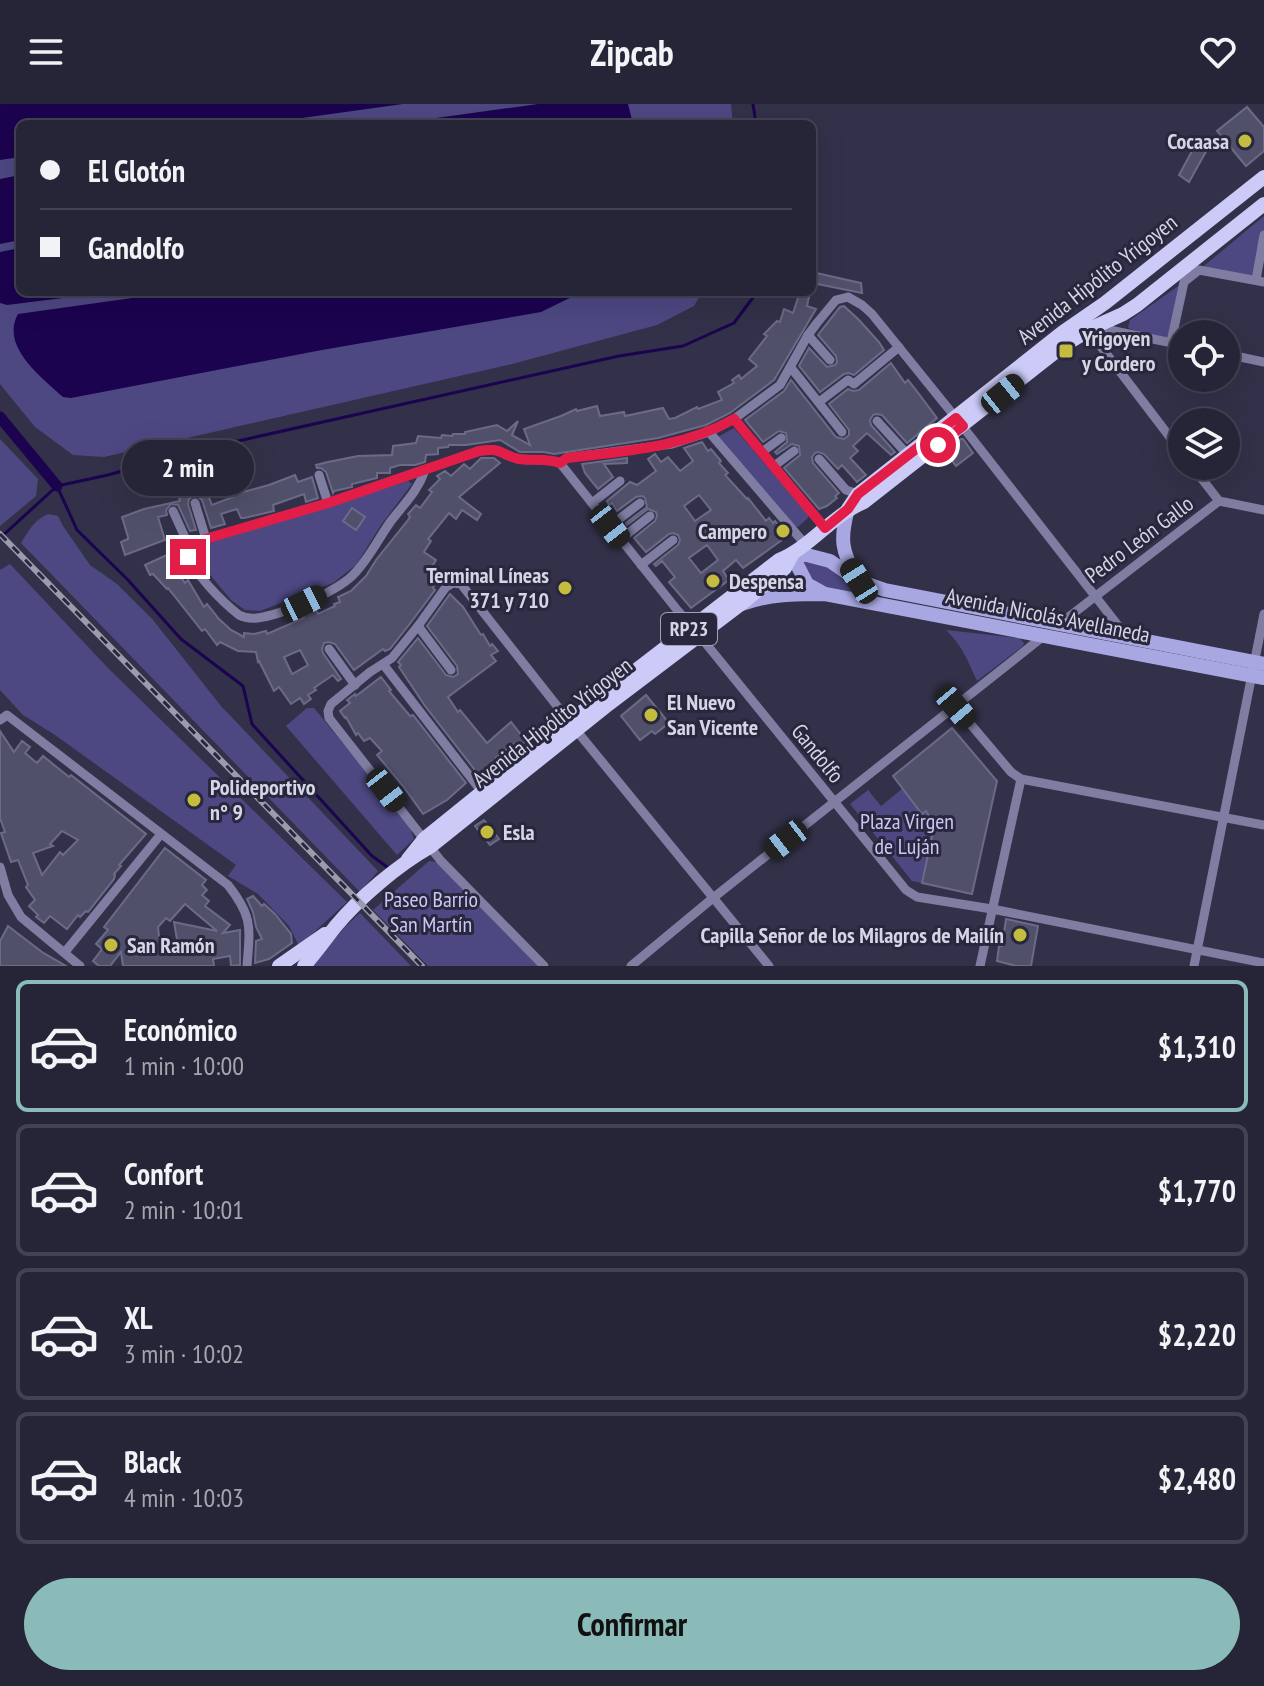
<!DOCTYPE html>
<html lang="es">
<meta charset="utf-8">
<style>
body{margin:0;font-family:"PT Sans Narrow",sans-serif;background:#323142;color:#f1f3f6;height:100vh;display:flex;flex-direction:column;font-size:30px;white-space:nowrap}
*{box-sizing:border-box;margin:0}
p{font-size:26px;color:#a4a5ad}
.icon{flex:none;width:44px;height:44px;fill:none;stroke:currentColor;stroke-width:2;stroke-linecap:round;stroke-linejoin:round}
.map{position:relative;height:862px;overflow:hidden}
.drawer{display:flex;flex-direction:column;background:#262537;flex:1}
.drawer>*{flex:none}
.guide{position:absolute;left:16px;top:16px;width:800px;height:176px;border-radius:12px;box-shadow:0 8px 32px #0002,0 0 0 2px #424252;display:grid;align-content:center;height:176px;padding:0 24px;background:#262537}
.tools{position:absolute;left:1168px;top:216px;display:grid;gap:16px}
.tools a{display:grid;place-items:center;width:72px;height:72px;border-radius:50%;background:#262537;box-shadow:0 8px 32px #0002,0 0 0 2px #424252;font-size:40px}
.end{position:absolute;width:36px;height:36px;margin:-18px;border:10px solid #e11d48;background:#fff;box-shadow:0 0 0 4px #fff}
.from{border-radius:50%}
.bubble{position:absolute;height:56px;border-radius:28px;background:#262537;box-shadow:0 8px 32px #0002,0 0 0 2px #424252;font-size:26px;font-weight:700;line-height:56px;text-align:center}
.car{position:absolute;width:24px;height:48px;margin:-24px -12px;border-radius:10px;box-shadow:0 0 6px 2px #0007;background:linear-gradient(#222 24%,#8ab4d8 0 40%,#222 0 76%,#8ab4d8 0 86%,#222 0)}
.guide b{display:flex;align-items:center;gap:28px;height:76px;font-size:30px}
.guide b+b{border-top:2px solid #424252}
.guide i{width:20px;height:20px;background:#f1f3f6}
ul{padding:14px 0 0;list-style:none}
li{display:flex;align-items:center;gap:24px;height:132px;margin:0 16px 12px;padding:0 8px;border:4px solid #424252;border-radius:12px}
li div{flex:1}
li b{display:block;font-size:30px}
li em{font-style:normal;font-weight:700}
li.current{border-color:#8bbbb9}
li>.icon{width:72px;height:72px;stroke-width:1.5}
.action{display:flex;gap:16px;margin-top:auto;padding:16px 24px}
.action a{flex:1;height:92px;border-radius:48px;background:#8bbbb9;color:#111;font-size:32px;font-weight:700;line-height:92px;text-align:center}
header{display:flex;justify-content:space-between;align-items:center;height:104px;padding:0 24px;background:#262537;font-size:36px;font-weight:700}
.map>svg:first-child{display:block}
</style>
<header><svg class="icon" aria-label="menu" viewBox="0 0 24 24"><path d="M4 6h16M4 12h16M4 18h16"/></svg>Zipcab<svg class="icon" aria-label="heart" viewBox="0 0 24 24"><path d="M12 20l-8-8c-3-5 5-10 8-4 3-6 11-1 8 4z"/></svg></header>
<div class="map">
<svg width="1264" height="862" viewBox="0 0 1264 862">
<rect width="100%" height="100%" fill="#323149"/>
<!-- green -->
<g fill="#4d4882">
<path d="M0,0H731L733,20H20V188H702L694,202L657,221L512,260L104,353L73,351L35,323L0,280Z"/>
<path d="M1264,112V131L1256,176L1199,166Z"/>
<path d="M1184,178L1171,238L1128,224L1130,216Z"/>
<path d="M734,324L809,411L807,415L798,423L795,422L718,333Z"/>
<path d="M0,335L38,375L36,392L0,422Z"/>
<path d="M408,377L412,380L381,421L356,461L333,479L260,507L245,506L231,496L192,449L193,444Z"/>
<path d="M48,410L58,412L63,422L90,461L117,480L153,516L221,602L378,767L360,788L21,439C29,426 34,416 48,410Z"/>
<path d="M802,456L830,462L861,486L879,492C859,490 833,489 816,478C809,473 806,463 802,456Z"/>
<path d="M10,460L108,564L347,798L299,842L289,822L258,790L228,772L236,761L55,631L23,611L0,586V466Z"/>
<path d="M946,526L1019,534L1024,539L1023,542L977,577C968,557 962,541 946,526Z"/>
<path d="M307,604H314L409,720L414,735L397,751L286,622Z"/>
<path d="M902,685L922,710L926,707L930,713L936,714L922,779L912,777L850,700L868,686L881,702Z"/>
<path d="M429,757L436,758L538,862H428L373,806Z"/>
<path d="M360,809L411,862H311L345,823Z"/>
</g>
<!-- water -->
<g fill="#1b034f">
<path d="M0,0H403L259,20H20V53L0,56Z"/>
<path d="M538,0H628L633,20H393Z"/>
<path d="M20,71V136L0,140V75Z"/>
<path d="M20,144V188H111L7,201L0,199V148Z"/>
<path d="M175,188H582L541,208L322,246L71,294L63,293C41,273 0,242 18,210Z"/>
</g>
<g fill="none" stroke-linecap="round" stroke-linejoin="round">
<!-- stream -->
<g stroke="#1b034f" stroke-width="3">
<path d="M753,0L756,20"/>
<path d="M57,382L77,426L127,475L181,535L243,582L252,620L372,752L390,765"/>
<path d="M0,434L57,382L108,371L193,347L619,252L683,242L734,219L757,188"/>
</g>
<!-- canal -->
<path stroke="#1b034f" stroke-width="11" d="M0,313L57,382"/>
</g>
<!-- building -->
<g fill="#51506b" stroke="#6c6b87" stroke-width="2" fill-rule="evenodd">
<path d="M1247,3L1264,23V47L1246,62L1217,27Z"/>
<path d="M1197,38L1208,44L1189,78L1179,71Z"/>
<path d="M812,168L861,179L862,189L812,179Z"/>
<path d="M800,188H810L807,202L816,205L774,276L730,309L706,321L658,334L554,350L544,348H520L500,336L466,341H449L448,343L438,344V350L426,351L425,358L415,361H400L390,364V369H377V374L352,380V383L334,387L333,389L326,368L321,364H317L316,361L328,358L358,352L392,351L393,342L416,339L418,332L441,334L442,331L452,332L453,330H465V328L497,321L507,327L518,317L512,331L530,341L524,325L561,312L576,305L577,307L597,302L600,312L624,308L625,312L663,304L669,315L675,314L697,303L698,305L722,296L718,288L734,279L732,276L739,271L741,275L757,262L749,255L767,232L764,230L777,217L780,218L784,205L793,209Z"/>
<path d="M844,202L859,216L879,238L884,246L854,271L849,269L844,270L820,288L799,262L809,244L827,263L835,261L837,258L836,252L818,231L840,203Z"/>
<path d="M891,259L905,279L908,276L916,286L937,314L907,339L882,311L876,310L873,311L870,316L871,321L895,348L891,351L867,329L853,342L858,347L850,354L866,371L857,378L842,361L838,365L824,350L818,348L815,349L812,353L813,359L839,389L835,392L837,394L827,402L819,405L784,364L800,351L799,342L792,340L777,350L775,348L787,338L786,329L779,327L763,338L745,316L784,287L791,276L836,333L844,335L849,331V326L829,300L848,285L853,287L859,286Z"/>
<path d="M961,335H963L973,349L956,362L945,347Z"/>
<path d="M702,338L708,347L711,345L721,357L719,359L728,369L725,371L747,395L748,394L766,417L769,414L773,419L775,417L783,427L782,436L743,464L736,456L723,467L729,476L691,504L669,478L675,473L662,457L656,462L654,460L678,441L680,436L678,431L673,429L669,430L646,448L634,434L655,417L657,412L656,408L648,405L627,421L626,419L647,403L645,394L642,392L636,393L617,407L612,399L609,401L607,397L630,378L637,381L656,367L648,355L655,350L661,358L668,353L680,367L693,357L684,344ZM699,391L711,406L695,417L684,402ZM707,441L718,456L701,469L689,454Z"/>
<path d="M481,354H494L500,359L459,393L481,410L477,416L462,406L456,415L449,409L428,435L431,437L424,448L436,456L430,466L439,471L433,484L435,486L412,517L390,545L385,547L383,545L354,566L335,540L329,538L324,539L322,545L323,549L341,575L338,577L333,571L314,584L316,586L308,591L311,595L304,600L300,594L291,600L279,583L274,587L259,557L258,558L256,548L238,547L220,538L217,541L205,525L202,527L168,484L167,485L153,470L150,471L145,461L169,450L172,461L185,479L188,476L204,503L207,500L219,515L231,526L244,533V529L254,530L266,527L267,530L304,514L302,510L315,504L318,510L335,502L334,500L340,498L338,493L351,487L366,472L376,456L408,416L410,413L408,410L416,401L420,404L432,388L429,386L440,375L437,372L445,367L451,372L464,360L470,365ZM300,546L308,561L292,570L284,553Z"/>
<path d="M627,354V359L604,360L613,373L598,385L585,369L582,360Z"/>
<path d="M295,371L298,378L312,373L318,394L306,398L304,390L273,401L274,407L244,414H241L237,405L221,410L225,420L211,424L202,396L197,392H194L189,395L188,400L196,426L190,427L178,401L171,400L166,406L167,411L158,413L165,436L125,451L121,438L128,435V433L122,413L144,405L180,397L178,389L187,387L188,389L206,386L212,401L233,393L229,384L238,381L240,389L269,381Z"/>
<path d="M352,404L365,413L356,426L343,417Z"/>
<path d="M450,490L463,503L481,531L483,530L490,542L492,540L498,547L491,551L496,557L448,593L458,608L460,606L487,639L511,618L526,637L517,644L514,640L496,654L498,657L478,670L425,602L399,563L401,561L398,558L418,534L446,571L453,573L458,570L457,562L427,522Z"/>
<path d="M381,573L391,586L389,587L410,612L413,611L466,679L447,696L423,710L403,682L377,651L382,647L370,634L364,637L358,629L356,631L346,613L345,614L340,607L350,599L347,596L355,590L356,592Z"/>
<path d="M646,591L669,619L655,630L652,627L640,636L621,612Z"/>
<path d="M952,624L997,677L972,790L922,779L936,714L929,712L926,707L922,710L893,672Z"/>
<path d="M0,627L14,648L22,637L30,643L25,649L37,659L43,652L69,673L71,671L146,730L119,761L121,762L114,770L115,771L114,775L88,808L86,807L80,813L78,811L67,825L50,812L44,819L36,813L38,811L29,802L35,796L26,783L28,781L18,756L11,758L1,729L5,728L0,714ZM62,727L78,736L63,751L60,748L42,771L33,749L53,742L50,740Z"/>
<path d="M484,716L499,735L490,741L475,722Z"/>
<path d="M165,744L206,776L202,781L207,786L202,791L209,797L205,802L230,821L223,829L240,826V861L231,862L230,852L213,855L214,862H123L121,848L110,862H99L93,857L102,845L96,840L108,826L104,823ZM185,800L217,827L174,818L179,847L170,839L160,841L158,823L166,814L170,817Z"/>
<path d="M253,792L262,802L264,800L275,810L291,830L292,839L269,855L255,859L256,837L262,835L256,823L253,808L247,795Z"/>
<path d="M1006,815L1038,822L1031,862H1016L997,857L999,842H1002Z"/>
<path d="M8,822L42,848L66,862H0V837Z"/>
</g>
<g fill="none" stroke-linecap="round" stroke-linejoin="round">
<!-- street -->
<g stroke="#7f7ea2" stroke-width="9">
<path d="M1256,176L1264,131"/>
<path d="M1094,223L1102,244L1182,349"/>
<path d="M1095,223L1182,241"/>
<path d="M808,231L830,256"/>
<path d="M1171,238L1184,178L1199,166L1264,178"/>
<path d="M1226,250L1264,258"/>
<path d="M792,265L842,328"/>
<path d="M819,298L848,276L854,280L899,243"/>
<path d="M734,315L825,424"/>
<path d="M877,317L908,351"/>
<path d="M709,328L805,440"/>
<path d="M762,348L781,334"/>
<path d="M819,355L846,386L858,390"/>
<path d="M560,359L567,354L672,340L709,328L734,315L780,281L808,231L817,219L836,196L848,193L862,201L872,210L956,314L1127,533"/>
<path d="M774,362L794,347"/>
<path d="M1192,362L1219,397L1264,406"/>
<path d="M319,371L328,399"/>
<path d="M195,399L206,435"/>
<path d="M592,399L620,377"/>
<path d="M173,407L188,440L185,447C193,468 221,497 239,511C245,514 250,515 257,514C281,511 334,489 352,472C368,457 378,435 391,417C404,400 418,387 425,366"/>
<path d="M610,422L640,399"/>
<path d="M621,435L650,412"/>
<path d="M188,440L328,399L479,347C503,343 500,351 519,355C533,357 547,354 560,359L678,507L699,531L906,786L917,793L992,805L1264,859"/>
<path d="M641,461L673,436"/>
<path d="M418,522L451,566"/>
<path d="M1057,522L1219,397"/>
<path d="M329,545L355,581"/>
<path d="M383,560L482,688"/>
<path d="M956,603L1011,668L1021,675L1264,721"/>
<path d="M0,616L7,611L228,781C253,813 250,823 247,862"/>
<path d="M0,763L8,791L21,813L80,862"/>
<path d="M65,848L161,730"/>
<path d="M544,862L441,757L329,614L328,607L331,600L370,568L392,554L418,522L446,483L453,479L461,480L576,626L769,862"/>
<path d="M631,862L713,794L1045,531"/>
<path d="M980,862L1021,675"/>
<path d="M1194,862L1264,510"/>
</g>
<!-- secondary -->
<g stroke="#a9a7e1" stroke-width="14">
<path d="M848,405C840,434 841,448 857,473"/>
<path d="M825,490L807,480L792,451H807L830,457L859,477L885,486L1264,560"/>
<path d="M742,500C770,490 795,490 825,490L1264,574"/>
</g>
<!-- primary -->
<g stroke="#cccbf8" stroke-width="14">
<path d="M848,405L858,390L1063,228L1105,199L1264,73"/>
<path d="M408,755L424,735L570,617L779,456C811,443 831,412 864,398L1063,242L1094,223L1123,210L1137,201L1264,100"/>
<path d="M279,862L325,830"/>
<path d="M304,862C315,850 325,836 335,823C359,794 398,761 430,743L605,603L741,500L785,464L792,451"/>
</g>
<!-- rail casing -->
<g stroke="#9b9bae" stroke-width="6">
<path id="rail" d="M0,430L422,862"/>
</g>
<!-- rail -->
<use href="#rail" stroke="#28273e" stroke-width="3" stroke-dasharray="9" stroke-linecap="butt"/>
</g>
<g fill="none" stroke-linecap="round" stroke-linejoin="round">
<!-- route -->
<path stroke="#e11d48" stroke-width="10" d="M188,453L185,447L188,440L328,399L479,347C503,343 500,351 519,355C533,357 547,354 560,359L567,354C625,347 682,344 734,315L825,424L848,405L858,390L956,314L963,322L938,341"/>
</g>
<!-- markers -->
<g fill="#c4bc3e" stroke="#28273e" stroke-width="3">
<circle cx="1245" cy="37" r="8"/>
<rect x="1058" y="239" width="16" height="16" rx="4"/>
<circle cx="783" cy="427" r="8"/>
<circle cx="713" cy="477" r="8"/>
<circle cx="565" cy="484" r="8"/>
<circle cx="651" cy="611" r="8"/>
<circle cx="194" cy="696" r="8"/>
<circle cx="487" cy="728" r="8"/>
<circle cx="1020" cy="831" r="8"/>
<circle cx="111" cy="841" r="8"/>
</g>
<g text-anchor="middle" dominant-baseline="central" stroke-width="6" stroke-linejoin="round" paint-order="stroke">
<!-- shield labels -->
<rect fill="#28273e" stroke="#a1a1b3" stroke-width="2" x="661" y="509" width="56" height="32" rx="6"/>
<g font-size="20" font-weight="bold" fill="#d5d5e5">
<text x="689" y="525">RP23</text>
</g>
<!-- poi labels -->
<g font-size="22" font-weight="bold" fill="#d5d5e5" stroke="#28273e" text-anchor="start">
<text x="1229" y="37" text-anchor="end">Cocaasa</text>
<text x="1082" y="234">Yrigoyen<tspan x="1082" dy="25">y Cordero</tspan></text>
<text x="767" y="427" text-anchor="end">Campero</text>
<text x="549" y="471" text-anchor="end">Terminal Líneas<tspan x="549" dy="25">371 y 710</tspan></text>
<text x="729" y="477">Despensa</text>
<text x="667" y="598">El Nuevo<tspan x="667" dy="25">San Vicente</tspan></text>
<text x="210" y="683">Polideportivo<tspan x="210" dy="25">n° 9</tspan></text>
<text x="503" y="728">Esla</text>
<text x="1004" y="831" text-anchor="end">Capilla Señor de los Milagros de Mailín</text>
<text x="127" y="841">San Ramón</text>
</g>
<!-- street labels -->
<g font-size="22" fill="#d5d5e5" stroke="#28273e">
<text transform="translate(1097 175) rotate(-38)">Avenida Hipólito Yrigoyen</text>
<text transform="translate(1139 435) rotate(-37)">Pedro León Gallo</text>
<text transform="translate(1048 511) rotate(11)">Avenida Nicolás Avellaneda</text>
<text transform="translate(552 618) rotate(-38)">Avenida Hipólito Yrigoyen</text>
<text transform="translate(818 649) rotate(51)">Gandolfo</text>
</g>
<!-- park labels -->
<g font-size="22" fill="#c9c8f4" stroke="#28273e">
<text x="907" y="717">Plaza Virgen<tspan x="907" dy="25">de Luján</tspan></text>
<text x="431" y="795">Paseo Barrio<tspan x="431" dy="25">San Martín</tspan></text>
</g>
</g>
</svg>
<div class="tools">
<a><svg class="icon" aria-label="locate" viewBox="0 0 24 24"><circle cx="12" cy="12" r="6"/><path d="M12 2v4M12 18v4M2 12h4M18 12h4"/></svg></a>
<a><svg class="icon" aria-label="layers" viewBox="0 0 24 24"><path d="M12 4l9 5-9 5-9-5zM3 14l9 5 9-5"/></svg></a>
</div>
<i class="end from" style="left:938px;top:341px"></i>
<i class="end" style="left:188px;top:453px"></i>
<div class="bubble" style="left:122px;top:336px;width:132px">2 min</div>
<i class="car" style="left:1003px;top:290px;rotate:51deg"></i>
<i class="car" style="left:610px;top:422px;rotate:142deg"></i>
<i class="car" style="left:859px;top:477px;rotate:328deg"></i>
<i class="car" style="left:304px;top:499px;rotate:64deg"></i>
<i class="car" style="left:956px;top:603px;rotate:140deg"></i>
<i class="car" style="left:386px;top:686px;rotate:142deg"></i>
<i class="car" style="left:786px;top:736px;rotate:232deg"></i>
<div class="guide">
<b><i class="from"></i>El Glotón</b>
<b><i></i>Gandolfo</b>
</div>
</div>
<section class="drawer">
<ul>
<li class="current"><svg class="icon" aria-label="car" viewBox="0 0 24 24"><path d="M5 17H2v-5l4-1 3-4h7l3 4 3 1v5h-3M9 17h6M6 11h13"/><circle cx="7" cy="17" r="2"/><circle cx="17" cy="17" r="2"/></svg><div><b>Económico</b><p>1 min · 10:00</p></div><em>$1,310</em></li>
<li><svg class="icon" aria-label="car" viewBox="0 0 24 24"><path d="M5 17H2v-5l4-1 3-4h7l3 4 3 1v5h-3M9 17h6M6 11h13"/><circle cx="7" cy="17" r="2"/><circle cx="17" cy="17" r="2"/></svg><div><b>Confort</b><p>2 min · 10:01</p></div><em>$1,770</em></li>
<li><svg class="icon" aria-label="car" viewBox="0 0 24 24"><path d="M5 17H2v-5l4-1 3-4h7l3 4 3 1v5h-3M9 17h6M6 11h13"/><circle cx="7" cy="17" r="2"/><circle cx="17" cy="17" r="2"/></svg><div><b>XL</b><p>3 min · 10:02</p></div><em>$2,220</em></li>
<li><svg class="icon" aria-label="car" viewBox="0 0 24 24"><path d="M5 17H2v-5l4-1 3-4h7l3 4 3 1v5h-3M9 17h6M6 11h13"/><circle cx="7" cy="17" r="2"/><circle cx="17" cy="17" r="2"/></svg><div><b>Black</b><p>4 min · 10:03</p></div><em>$2,480</em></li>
</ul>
<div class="action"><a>Confirmar</a></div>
</section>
